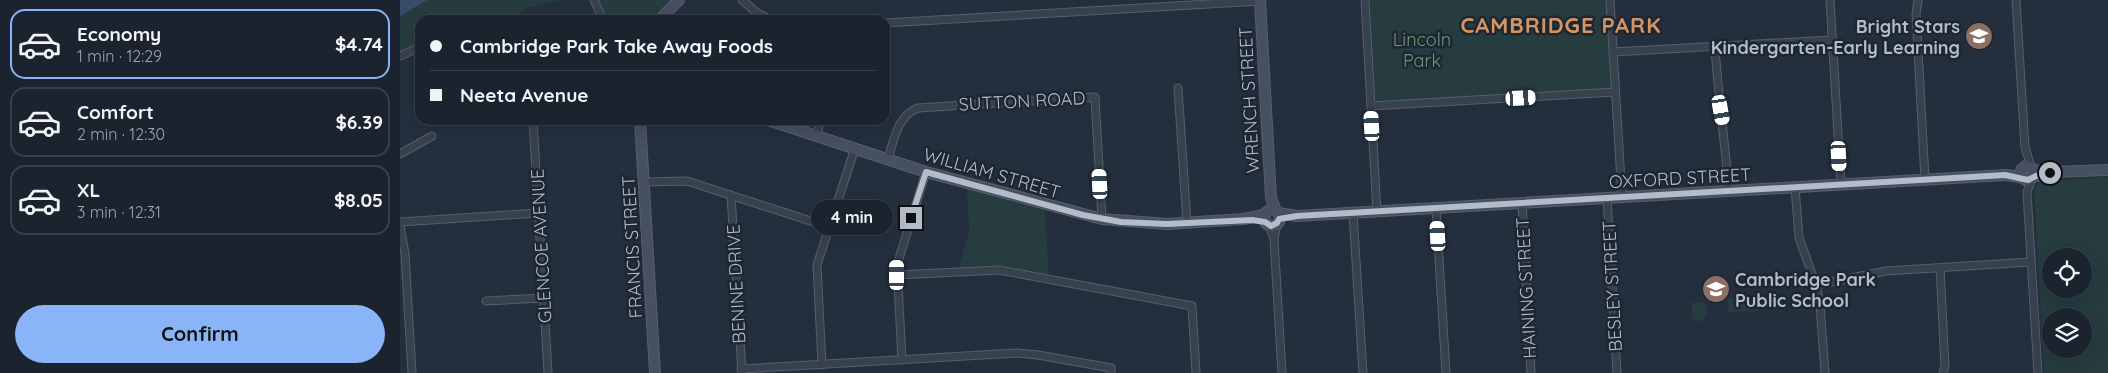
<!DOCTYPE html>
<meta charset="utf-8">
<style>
body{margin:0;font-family:Quicksand,sans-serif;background:#282f3a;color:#f1f3f6;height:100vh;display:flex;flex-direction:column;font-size:19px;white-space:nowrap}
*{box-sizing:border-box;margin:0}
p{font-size:16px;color:#a0a4aa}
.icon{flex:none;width:28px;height:28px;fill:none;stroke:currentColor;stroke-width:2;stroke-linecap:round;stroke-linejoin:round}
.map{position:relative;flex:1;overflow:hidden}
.sheet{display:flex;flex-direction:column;background:#1b232e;width:400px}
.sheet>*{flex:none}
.guide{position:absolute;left:15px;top:15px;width:475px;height:110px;border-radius:15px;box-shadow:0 5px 20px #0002,0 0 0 1px #39404a;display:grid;align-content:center;height:110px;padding:0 15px;background:#1b232e}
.controls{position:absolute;left:1642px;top:248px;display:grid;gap:10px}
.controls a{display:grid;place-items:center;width:50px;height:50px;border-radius:50%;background:#1b232e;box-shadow:0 5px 20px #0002,0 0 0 1px #39404a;font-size:25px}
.end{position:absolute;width:22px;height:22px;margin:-11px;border:6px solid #b4bcc9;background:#111;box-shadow:0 0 0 2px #111}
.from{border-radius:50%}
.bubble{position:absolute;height:35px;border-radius:18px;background:#1b232e;box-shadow:0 5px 20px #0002,0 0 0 1px #39404a;font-size:16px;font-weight:800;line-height:35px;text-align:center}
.car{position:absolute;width:15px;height:30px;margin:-15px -8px;border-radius:6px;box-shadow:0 0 4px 1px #0007;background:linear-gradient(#fff 24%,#345 0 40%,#fff 0 76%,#345 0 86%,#fff 0)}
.guide b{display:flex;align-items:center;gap:18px;height:48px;font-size:19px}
.guide b+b{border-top:1px solid #39404a}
.guide i{width:12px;height:12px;background:#f1f3f6}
ul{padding:9px 0 0;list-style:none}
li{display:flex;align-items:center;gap:15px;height:70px;margin:0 10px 8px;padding:0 5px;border:2px solid #39404a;border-radius:15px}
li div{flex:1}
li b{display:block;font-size:19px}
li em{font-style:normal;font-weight:800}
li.on{border-color:#8ab4f8}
li>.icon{width:45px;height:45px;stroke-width:1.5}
.primary-button{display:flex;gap:10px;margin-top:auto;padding:10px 15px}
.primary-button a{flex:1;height:58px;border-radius:30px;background:#8ab4f8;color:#111;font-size:20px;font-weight:800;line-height:58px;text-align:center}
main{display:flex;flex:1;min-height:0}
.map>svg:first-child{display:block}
</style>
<main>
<section class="sheet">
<ul>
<li class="on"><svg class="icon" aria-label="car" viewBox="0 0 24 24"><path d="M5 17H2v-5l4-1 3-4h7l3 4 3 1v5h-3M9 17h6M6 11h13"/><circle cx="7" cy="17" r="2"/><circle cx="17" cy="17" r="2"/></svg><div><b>Economy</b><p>1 min · 12:29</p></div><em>$4.74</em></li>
<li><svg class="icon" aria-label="car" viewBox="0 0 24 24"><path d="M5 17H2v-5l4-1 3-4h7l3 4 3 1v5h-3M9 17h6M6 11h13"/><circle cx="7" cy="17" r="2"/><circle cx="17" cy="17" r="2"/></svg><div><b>Comfort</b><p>2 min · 12:30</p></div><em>$6.39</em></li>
<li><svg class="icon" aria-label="car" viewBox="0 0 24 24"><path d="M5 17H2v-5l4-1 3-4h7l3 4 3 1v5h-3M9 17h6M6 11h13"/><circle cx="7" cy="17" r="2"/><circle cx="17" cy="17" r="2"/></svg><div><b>XL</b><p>3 min · 12:31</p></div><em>$8.05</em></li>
</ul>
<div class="primary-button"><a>Confirm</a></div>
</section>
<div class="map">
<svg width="1708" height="373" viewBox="0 0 1708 373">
<rect width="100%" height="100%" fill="#242f3e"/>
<!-- green -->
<g fill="#263c3f" fill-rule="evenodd">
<path d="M0,0H160L127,8L114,20H20V42L0,52Z"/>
<path d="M198,0H270L250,20H207Z"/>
<path d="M969,0H1206L1211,86L1205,89L978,102L974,97Z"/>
<path d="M1708,177V373H1644L1634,188L1642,181ZM1651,256H1684V289H1651ZM1684,316V349H1651V316Z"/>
<path d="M567,189L645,211L649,276L591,265L559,267L569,231Z"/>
<path d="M1357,297L1358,311L1328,312L1327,298Z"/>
<path d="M1304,302L1307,307L1306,316L1299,322L1292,318V303Z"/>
</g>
<!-- water -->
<path fill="#394c67" d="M0,0H27L0,16Z"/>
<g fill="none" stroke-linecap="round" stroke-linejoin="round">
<!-- street casing -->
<g stroke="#565f6c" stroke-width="9">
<g id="street">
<path d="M194,0L203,20"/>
<path d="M342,0L356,12L371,20"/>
<path d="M965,0L977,212"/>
<path d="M1210,0L1222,197"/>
<path d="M1430,0L1441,184"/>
<path d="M1518,0L1516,14L1525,179"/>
<path d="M1616,0L1625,147L1631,167"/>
<path d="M485,23L860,1"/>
<path d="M1315,47C1318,95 1325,143 1329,191"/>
<path d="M1213,52L1432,40"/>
<path d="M0,56L20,47"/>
<path d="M778,88L787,223"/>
<path d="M971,106L1215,92"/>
<path d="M133,120L148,373"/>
<path d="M416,136L421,120"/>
<path d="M0,154L32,136"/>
<path d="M488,159C494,140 497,116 518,108L695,97L702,219"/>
<path d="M1632,178L1627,192L1638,373"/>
<path d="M244,182L287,181L429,227"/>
<path d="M1395,187L1399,238L1416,285L1420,305L1425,373"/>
<path d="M331,195L342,373"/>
<path d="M1207,198L1217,373"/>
<path d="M1122,203L1131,373"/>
<path d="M1036,209L1046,373"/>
<path d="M953,213L963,373"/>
<path d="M0,222L138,213"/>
<path d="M877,223L874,239L882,373"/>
<path d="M0,225L5,254L12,373"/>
<path d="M869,225L873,236"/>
<path d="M1540,268L1545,366L1543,373"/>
<path d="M497,275L599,270L792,306L796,373"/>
<path d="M1416,285L1486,271L1631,262"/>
<path d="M86,301L144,298"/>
<path d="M502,360L497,265L526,172"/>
<path d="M422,365L417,265L455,148"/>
<path d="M341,369L617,353L638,355L711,368V373"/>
</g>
</g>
<!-- secondary casing -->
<g stroke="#565f6c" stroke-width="12">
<g id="secondary">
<path d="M860,0L871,198L876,211"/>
<path d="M259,20L279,0"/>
<path d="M240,120L255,373"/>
<path d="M368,120L526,172L702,219L767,224L844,219L864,215"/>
<path d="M1632,169L1634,175L1630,179L1626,180L1621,177V170L1626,166L1644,173"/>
<path d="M1633,177L1653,172L1708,170"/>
<circle cx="872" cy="218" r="8"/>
<path d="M878,213L897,216L1605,175L1621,177"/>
</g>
</g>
<!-- street -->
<use href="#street" stroke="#38414e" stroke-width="7"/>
<!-- secondary -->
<use href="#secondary" stroke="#465061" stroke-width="10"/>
</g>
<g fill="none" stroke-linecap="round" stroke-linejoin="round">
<!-- route -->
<path stroke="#b4bcc9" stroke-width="6" d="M511,218L526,172L683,215L721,222L767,224L852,220L865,222L871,226L877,223L879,219L897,216L1605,175L1628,180L1636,176L1650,173"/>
</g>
<!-- icons -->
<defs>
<g id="school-disc" transform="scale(1.4375)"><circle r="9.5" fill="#8d6e63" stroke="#1d2633"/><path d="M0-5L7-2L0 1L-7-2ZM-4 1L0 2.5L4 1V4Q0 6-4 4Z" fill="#fff"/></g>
</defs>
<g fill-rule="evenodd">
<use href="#school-disc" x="1579" y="36"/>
<use href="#school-disc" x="1316" y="289"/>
</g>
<g text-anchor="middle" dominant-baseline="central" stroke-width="5" stroke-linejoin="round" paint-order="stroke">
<!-- poi labels -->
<g font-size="18" font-weight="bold" fill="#b4bcc9" stroke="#1d2633" text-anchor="end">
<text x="1560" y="26">Bright Stars<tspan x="1560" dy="21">Kindergarten-Early Learning</tspan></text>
<text x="1335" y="279" text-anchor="start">Cambridge Park<tspan x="1335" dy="21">Public School</tspan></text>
</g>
<!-- park labels -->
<g font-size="18" fill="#6b9a76" stroke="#1d2633">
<text x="1022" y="39">Lincoln<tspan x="1022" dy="21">Park</tspan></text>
</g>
<!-- street labels -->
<g font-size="18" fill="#b4bcc9" stroke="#1d2633">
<text transform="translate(849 100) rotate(-93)">WRENCH STREET</text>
<text transform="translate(622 101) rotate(-3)">SUTTON ROAD</text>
<text transform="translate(592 173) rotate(16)">WILLIAM STREET</text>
<text transform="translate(1280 178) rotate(-3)">OXFORD STREET</text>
<text transform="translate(141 246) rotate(-93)">GLENCOE AVENUE</text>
<text transform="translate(232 247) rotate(-93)">FRANCIS STREET</text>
<text transform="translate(336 284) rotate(-93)">BENINE DRIVE</text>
<text transform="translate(1212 286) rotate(-93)">BESLEY STREET</text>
<text transform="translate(1126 288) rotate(-93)">HAINING STREET</text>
</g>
<!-- district labels -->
<g font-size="22" font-weight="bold" letter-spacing="1" fill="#d59563" stroke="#1d2633">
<text x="1161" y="25">CAMBRIDGE PARK</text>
</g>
</g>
</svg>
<div class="controls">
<a><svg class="icon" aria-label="locate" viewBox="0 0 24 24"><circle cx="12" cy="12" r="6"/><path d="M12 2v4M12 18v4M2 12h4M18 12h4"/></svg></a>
<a><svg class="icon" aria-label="layers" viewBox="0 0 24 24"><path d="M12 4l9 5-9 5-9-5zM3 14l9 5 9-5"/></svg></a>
</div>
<i class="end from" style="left:1650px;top:173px"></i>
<i class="end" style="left:511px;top:218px"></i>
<div class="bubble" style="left:411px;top:200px;width:82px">4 min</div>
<i class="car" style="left:1121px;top:98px;rotate:87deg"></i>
<i class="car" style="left:1321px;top:110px;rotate:170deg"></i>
<i class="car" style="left:972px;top:126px;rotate:357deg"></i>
<i class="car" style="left:1439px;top:156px;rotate:177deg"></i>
<i class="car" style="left:700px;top:184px;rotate:357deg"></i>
<i class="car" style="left:1038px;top:236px;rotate:357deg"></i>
<i class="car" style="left:497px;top:275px;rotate:0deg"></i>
<div class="guide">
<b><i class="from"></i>Cambridge Park Take Away Foods</b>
<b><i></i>Neeta Avenue</b>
</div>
</div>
</main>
